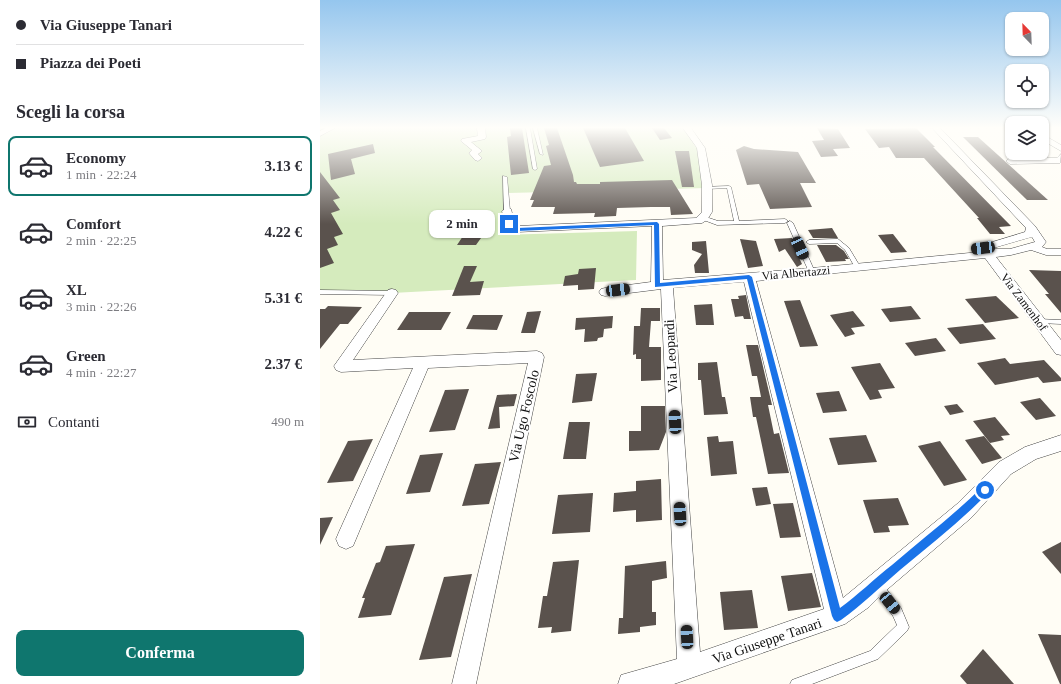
<!DOCTYPE html>
<html lang="it">
<meta charset="utf-8">
<style>
body{margin:0;font-family:Georgia,serif;background:#f2f2f3;color:#2b2b33;height:100vh;display:flex;flex-direction:column;font-size:15px;white-space:nowrap}
*{box-sizing:border-box;margin:0}
p{font-size:13px;color:#7c7c81}
.icon{flex:none;width:22px;height:22px;fill:none;stroke:currentColor;stroke-width:2;stroke-linecap:round;stroke-linejoin:round}
.map{position:relative;flex:1;overflow:hidden}
.details{display:flex;flex-direction:column;background:#fff;width:320px}
.details>*{flex:none}
.hud{display:grid;align-content:center;height:88px;padding:0 16px;background:#fff}
.needle{width:26px;rotate:337deg}
.controls{position:absolute;left:685px;top:12px;display:grid;gap:8px}
.controls a{display:grid;place-items:center;width:44px;height:44px;border-radius:8px;background:#fff;box-shadow:0 1px 3px #0004;font-size:20px}
.end{position:absolute;width:18px;height:18px;margin:-9px;border:5px solid #1a73e8;background:#fff;box-shadow:0 0 0 2px #fff}
.from{border-radius:50%}
.bubble{position:absolute;height:28px;border-radius:8px;background:#fff;box-shadow:0 1px 3px #0004;font-size:13px;font-weight:800;line-height:28px;text-align:center}
.car{position:absolute;width:12px;height:24px;margin:-12px -6px;border-radius:5px;box-shadow:0 0 3px 1px #0007;background:linear-gradient(#222 24%,#8ab4d8 0 40%,#222 0 76%,#8ab4d8 0 86%,#222 0)}
.hud b{display:flex;align-items:center;gap:14px;height:38px;font-size:15px}
.hud b+b{border-top:1px solid #e1e1e2}
.hud i{width:10px;height:10px;background:#2b2b33}
ul{padding:0;list-style:none}
li{display:flex;align-items:center;gap:12px;height:60px;margin:0 8px 6px;padding:0 8px;border:2px solid transparent;border-radius:8px}
li div{flex:1}
li b{display:block;font-size:15px}
li em{font-style:normal;font-weight:800}
li.active{border-color:#0f766e}
li>.icon{width:36px;height:36px;stroke-width:1.5}
h2{padding:0 16px;font-size:18px;line-height:48px}
.pay{display:flex;align-items:center;gap:10px;height:44px;padding:0 16px;font-size:15px}
.pay p{margin-inline-start:auto}
.action{display:flex;gap:8px;margin-top:auto;padding:8px 16px}
.action a{flex:1;height:46px;border-radius:8px;background:#0f766e;color:#fff;font-size:16px;font-weight:800;line-height:46px;text-align:center}
main{display:flex;flex:1;min-height:0}
.map>svg:first-child{display:block}
</style>
<main>
<section class="details">
<div class="hud">
<b><i class="from"></i>Via Giuseppe Tanari</b>
<b><i></i>Piazza dei Poeti</b>
</div>
<h2>Scegli la corsa</h2>
<ul>
<li class="active"><svg class="icon" aria-label="car" viewBox="0 0 24 24"><path d="M5 17H2v-5l4-1 3-4h7l3 4 3 1v5h-3M9 17h6M6 11h13"/><circle cx="7" cy="17" r="2"/><circle cx="17" cy="17" r="2"/></svg><div><b>Economy</b><p>1 min · 22:24</p></div><em>3.13 €</em></li>
<li><svg class="icon" aria-label="car" viewBox="0 0 24 24"><path d="M5 17H2v-5l4-1 3-4h7l3 4 3 1v5h-3M9 17h6M6 11h13"/><circle cx="7" cy="17" r="2"/><circle cx="17" cy="17" r="2"/></svg><div><b>Comfort</b><p>2 min · 22:25</p></div><em>4.22 €</em></li>
<li><svg class="icon" aria-label="car" viewBox="0 0 24 24"><path d="M5 17H2v-5l4-1 3-4h7l3 4 3 1v5h-3M9 17h6M6 11h13"/><circle cx="7" cy="17" r="2"/><circle cx="17" cy="17" r="2"/></svg><div><b>XL</b><p>3 min · 22:26</p></div><em>5.31 €</em></li>
<li><svg class="icon" aria-label="car" viewBox="0 0 24 24"><path d="M5 17H2v-5l4-1 3-4h7l3 4 3 1v5h-3M9 17h6M6 11h13"/><circle cx="7" cy="17" r="2"/><circle cx="17" cy="17" r="2"/></svg><div><b>Green</b><p>4 min · 22:27</p></div><em>2.37 €</em></li>
</ul>
<div class="pay"><svg class="icon" aria-label="cash" viewBox="0 0 24 24"><path d="M3 7h18v10H3z"/><circle cx="12" cy="12" r="2"/></svg>Contanti<p>490 m</p></div>
<div class="action"><a>Conferma</a></div>
</section>
<div class="map">
<svg width="741" height="684" viewBox="0 0 741 684">
<rect width="100%" height="100%" fill="#fffdf5"/>
<!-- green -->
<path fill="#d5ebbd" d="M0,128H366L381,148L387,188L186,193L187,211L180,235L317,231L316,280L72,293L0,294Z"/>
<!-- building -->
<g fill="#5a524d">
<path d="M190,128H202L209,173L191,175L187,137L191,136Z"/>
<path d="M224,128H237L253,175L254,182H256L257,184H280V182L352,180L373,214L351,215L350,207H331L297,208L296,216L274,217L275,213L233,214L235,207H211L214,200H210L224,166L231,165L226,146L229,145Z"/>
<path d="M263,128H305L324,161L280,167Z"/>
<path d="M332,128H344L352,138L340,140Z"/>
<path d="M497,128L518,129L530,148L513,149L518,156L501,157L492,141L504,140Z"/>
<path d="M596,128L615,147H613L691,226L679,227L685,234H670L657,218H659L604,158H576L569,147L559,148L545,129Z"/>
<path d="M643,137H658L728,200H707Z"/>
<path d="M53,144L55,153L31,159L35,174L11,180L8,154Z"/>
<path d="M424,146L434,149L478,152L496,183H480L492,207L450,209L439,184L427,185L416,150Z"/>
<path d="M355,151H369L374,187H362Z"/>
<path d="M0,172L20,198L13,200L20,210L11,213L23,234L14,237L18,245L7,249L14,263L0,268Z"/>
<path d="M154,218H171L167,224H171L156,245H137L143,236H141Z"/>
<path d="M512,228L518,238H493L488,230Z"/>
<path d="M573,234L587,252L571,253L558,235Z"/>
<path d="M472,238L475,244L473,245L482,264L477,267L465,249L459,252L454,239Z"/>
<path d="M420,239L436,241L443,266L428,268Z"/>
<path d="M386,241L389,273H375L374,265L382,254L372,250V242Z"/>
<path d="M497,245H516L524,251L529,259H525L526,261L506,262Z"/>
<path d="M144,266H157L150,282L164,281L160,295L132,296Z"/>
<path d="M276,268L274,289L258,290V285L243,286L245,276L258,274L259,269Z"/>
<path d="M709,270L741,271V313L725,294H729Z"/>
<path d="M426,295L431,319H424L423,316L415,317L411,299H419L418,296Z"/>
<path d="M676,296L699,318L665,323L645,299Z"/>
<path d="M480,300L485,313L498,346L480,347L464,301Z"/>
<path d="M392,304L394,325H376L374,305Z"/>
<path d="M8,306L42,307L28,324H20L0,349V309H5Z"/>
<path d="M591,306L601,319L570,322L561,309Z"/>
<path d="M321,308H340V321H331L329,347H341V380L321,381V359H316V354L313,355L314,326H320Z"/>
<path d="M221,311L215,333H201L207,312Z"/>
<path d="M533,311L545,326L531,328L535,334L525,337L510,315Z"/>
<path d="M89,312H131L121,330H77Z"/>
<path d="M153,315H183L177,330L146,329Z"/>
<path d="M293,316L292,328L284,329L283,337L278,338L277,341L264,342L265,329L255,330L256,318Z"/>
<path d="M663,324L676,339L640,344L627,328Z"/>
<path d="M616,338L626,351L595,356L585,343Z"/>
<path d="M426,345H438L452,405H448L454,434L459,433L469,473L448,474L436,417H433L430,397H441L437,376H432Z"/>
<path d="M685,358L690,364L724,360L741,378V381L723,383L718,377L675,385L657,363Z"/>
<path d="M397,362L402,397H405L408,414L384,415L381,380H378V363Z"/>
<path d="M560,363L575,388L558,390L562,398L550,400L531,367Z"/>
<path d="M277,373L272,401L252,403L256,374Z"/>
<path d="M149,389L135,430L109,432L125,390Z"/>
<path d="M519,391L527,411L503,413L496,393Z"/>
<path d="M197,394L194,406L179,407L180,428L168,429L177,395Z"/>
<path d="M720,398L736,416L716,420L700,402Z"/>
<path d="M637,404L644,412L630,415L624,406Z"/>
<path d="M321,406H345L346,432L339,450L309,451V431H321Z"/>
<path d="M675,417L690,435L681,436L684,440L670,443L653,421Z"/>
<path d="M249,422H270L266,459H243Z"/>
<path d="M546,435L557,462L518,465L509,438Z"/>
<path d="M398,436L399,442L413,441L417,474L391,476L387,437Z"/>
<path d="M664,436L682,458L662,464L645,440Z"/>
<path d="M53,439L33,481L7,483L28,441Z"/>
<path d="M620,441L647,480L624,486L598,446Z"/>
<path d="M123,453L110,492L86,494L100,455Z"/>
<path d="M181,462L169,504L142,506L155,464Z"/>
<path d="M341,479L342,520L316,522V510L293,512L294,493L316,491V481Z"/>
<path d="M447,487L451,504L436,506L432,488Z"/>
<path d="M273,493L270,532L232,534L238,495Z"/>
<path d="M578,498L589,525L568,526L570,532L554,533L543,500Z"/>
<path d="M473,503L481,537L460,538L453,504Z"/>
<path d="M13,517L0,545V518Z"/>
<path d="M741,542V574L722,552Z"/>
<path d="M95,544L71,615L38,618L45,598H42L56,563L60,562L66,546Z"/>
<path d="M259,560L251,631L231,633L232,627L218,628L223,596H227L233,562Z"/>
<path d="M346,561L347,578L332,581V612H336V625L320,627V632L298,634L299,618H303L305,566Z"/>
<path d="M492,573L501,607L468,611L461,576Z"/>
<path d="M152,574L131,657L99,660L124,577Z"/>
<path d="M432,590L438,628L404,630L400,592Z"/>
<path d="M718,634L741,635V684H740Z"/>
<path d="M663,649L694,684H647L640,676Z"/>
</g>
<g fill="none" stroke-linecap="round" stroke-linejoin="round">
<!-- service casing -->
<g stroke="#444" stroke-width="1">
<g id="service">
<path d="M206,128H210L217,169L215,170L213,169Z"/>
<path d="M213,128H217L223,155L220,154Z"/>
<path d="M183,176L187,177L190,211L187,213L184,211Z"/>
<path d="M409,186L411,187L419,221L465,219L468,221L465,223L397,225L381,219V217L383,216L398,221H414L407,188L387,189L385,188L387,187Z"/>
<path d="M470,221L473,223L495,272L494,273L492,274L489,272L467,223Z"/>
<path d="M518,239L529,248L541,268L540,269H536L525,250L517,243L489,244L486,242L489,240Z"/>
<path d="M0,290L72,291L75,293L72,295L0,294Z"/>
<path d="M717,319L741,320V324L719,323H717L716,321Z"/>
<path d="M557,581L561,582L581,608L589,627L587,631L558,659L492,684H470L472,680L550,651L577,625L573,616L553,590L552,586L553,582Z"/>
</g>
</g>
<!-- minor casing -->
<g stroke="#444" stroke-width="1">
<g id="minor">
<path d="M6,128H15L0,136V131Z"/>
<path d="M157,128H165L166,137L165,139L151,142L162,151L158,154L162,158L158,161L155,160L149,153L152,150L141,141L142,139L158,136Z"/>
<path d="M363,128H371L385,148L392,185V212L387,220L382,223L342,226L343,280L492,268L660,252L657,248L659,246L705,232L706,228L612,128H620L715,226L726,242L722,247L727,249H741V255H726L711,250L691,255L676,257L741,340V355L736,354L665,258L436,281L523,598L637,504L679,462L705,447L741,435V451L716,459L691,474L651,518L563,593L549,607L525,624L354,684H298L301,675L357,659L341,289L285,296L281,295L279,292L281,289L285,288L331,282L332,226L197,232L186,229L182,211L187,208L191,209L195,225L197,226L376,218L382,212V185L377,148ZM712,237L715,242L690,249H670ZM424,282L504,609L380,652L353,288Z"/>
<path d="M722,134L741,145V151L722,140Z"/>
<path d="M741,154L740,163L690,164L686,161L690,158H737Z"/>
<path d="M72,289L76,290L78,293L33,360L217,351L222,353L224,357L156,684H132L208,363L108,368L33,546L26,549L19,546L16,539L19,532L93,368L21,372L16,370L14,366L68,290Z"/>
</g>
</g>
<!-- service -->
<use href="#service" fill="#fff" fill-rule="evenodd"/>
<!-- minor -->
<use href="#minor" fill="#fff" fill-rule="evenodd"/>
</g>
<!-- sky -->
<linearGradient id="sky" x2="0" y2="1"><stop stop-color="#95c6ee"/><stop offset="0.57" stop-color="#fffefa"/><stop offset="1" stop-color="#fffefa" stop-opacity="0"/></linearGradient>
<rect width="741" height="224" fill="url(#sky)"/>
<!-- route -->
<path fill="#1a73e8" d="M337,222L339,224L340,283L429,275L432,277L520,608C538,595 554,579 572,565C602,539 634,515 662,487L665,485L668,487L669,490L668,493C641,521 610,545 580,570C560,587 542,605 521,620L517,622L514,620L512,616L427,279L335,287L334,225L197,231L188,229L186,224L190,223L192,227L197,228Z"/>
<g text-anchor="middle" dominant-baseline="central" stroke-width="4" stroke-linejoin="round" paint-order="stroke">
<!-- street labels -->
<g font-size="12" fill="#111" stroke="#fff">
<text transform="translate(476 273) rotate(-5)">Via Albertazzi</text>
<text transform="translate(704 302) rotate(53)">Via Zamenhof</text>
</g>
<!-- near-street labels -->
<g font-size="14" fill="#111" stroke="#fff">
<text transform="translate(351 356) rotate(-93)">Via Leopardi</text>
<text transform="translate(204 416) rotate(-77)">Via Ugo Foscolo</text>
<text transform="translate(447 641) rotate(-19)">Via Giuseppe Tanari</text>
</g>
</g>
</svg>
<div class="controls">
<a><svg class="needle" viewBox="-14 -14 28 28"><path d="M0-13l5 13h-10z" fill="#e53935"/><path d="M0 13l5-13h-10z" fill="#7c7c81"/></svg></a>
<a><svg class="icon" aria-label="locate" viewBox="0 0 24 24"><circle cx="12" cy="12" r="6"/><path d="M12 2v4M12 18v4M2 12h4M18 12h4"/></svg></a>
<a><svg class="icon" aria-label="layers" viewBox="0 0 24 24"><path d="M12 4l9 5-9 5-9-5zM3 14l9 5 9-5"/></svg></a>
</div>
<i class="end from" style="left:665px;top:490px"></i>
<i class="end" style="left:189px;top:224px"></i>
<div class="bubble" style="left:109px;top:210px;width:66px">2 min</div>
<i class="car" style="left:480px;top:248px;rotate:155deg"></i>
<i class="car" style="left:663px;top:248px;rotate:263deg"></i>
<i class="car" style="left:298px;top:290px;rotate:83deg"></i>
<i class="car" style="left:355px;top:422px;rotate:357deg"></i>
<i class="car" style="left:360px;top:514px;rotate:357deg"></i>
<i class="car" style="left:570px;top:603px;rotate:141deg"></i>
<i class="car" style="left:367px;top:637px;rotate:357deg"></i>
</div>
</main>
